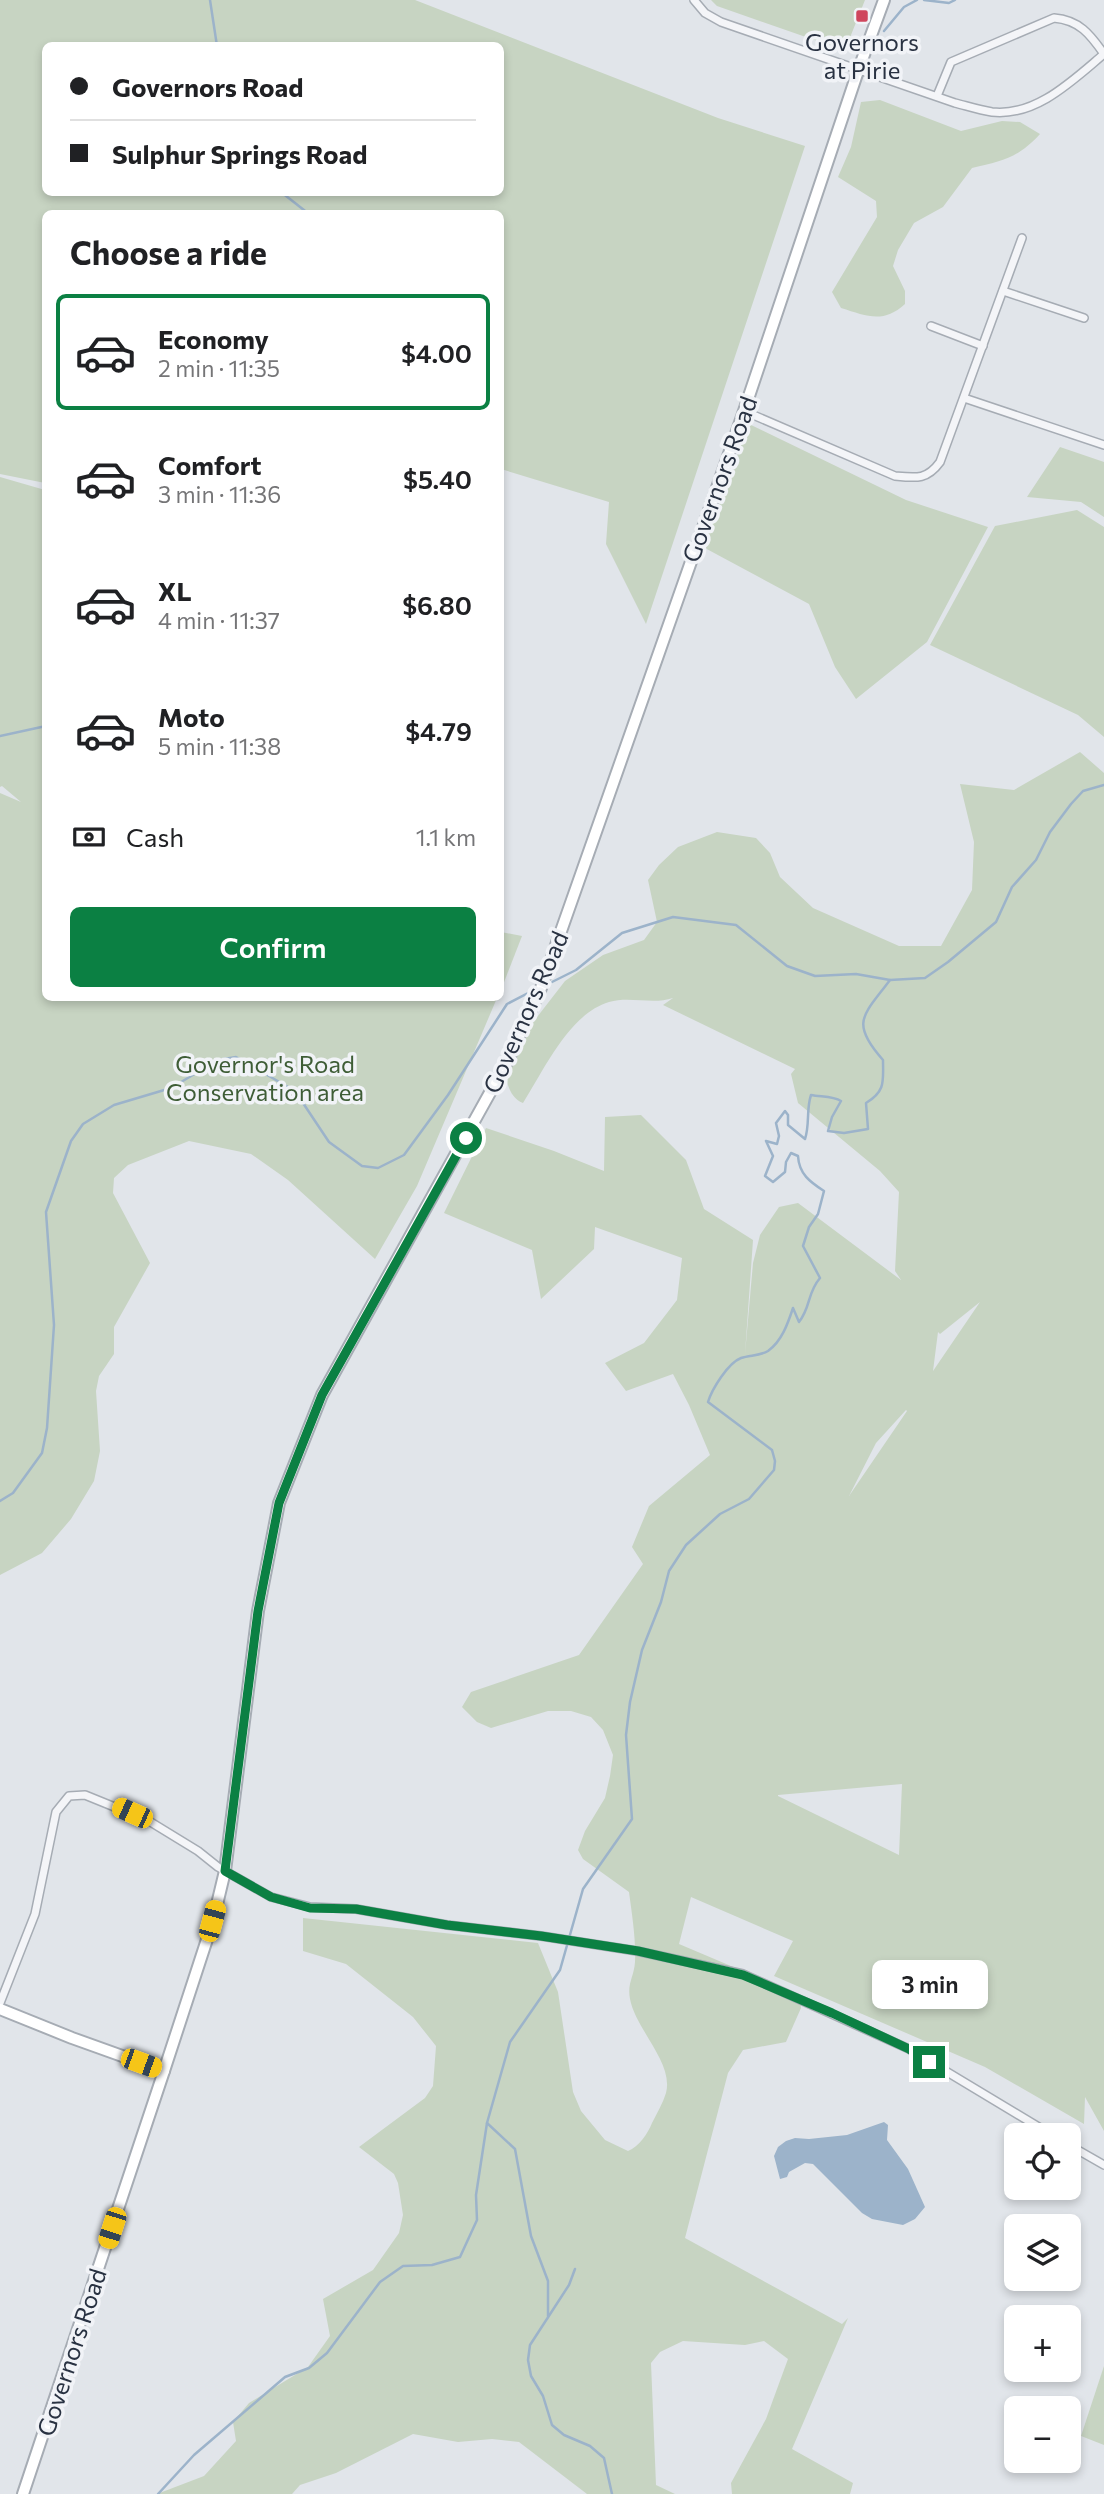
<!DOCTYPE html>
<meta charset="utf-8">
<style>
body{margin:0;font-family:Commissioner,sans-serif;background:#f2f2f2;color:#202124;height:100vh;display:flex;flex-direction:column;font-size:26px;white-space:nowrap}
*{box-sizing:border-box;margin:0}
p{font-size:23px;color:#757577}
.icon{flex:none;width:38px;height:38px;fill:none;stroke:currentColor;stroke-width:2;stroke-linecap:round;stroke-linejoin:round}
.map{position:relative;flex:1;overflow:hidden}
.side{position:absolute;left:42px;top:210px;width:462px;height:791px;display:flex;flex-direction:column;background:#fff;border-radius:10px;box-shadow:0 4px 10px #0003}
.side>*{flex:none}
.guide{position:absolute;left:42px;top:42px;width:462px;height:154px;border-radius:10px;box-shadow:0 4px 10px #0003;display:grid;align-content:center;height:154px;padding:0 28px;background:#fff}
.controls{position:absolute;left:1004px;top:2123px;display:grid;gap:14px}
.controls a{display:grid;place-items:center;width:77px;height:77px;border-radius:10px;background:#fff;box-shadow:0 4px 10px #0003;font-size:35px}
.end{position:absolute;width:32px;height:32px;margin:-16px;border:9px solid #0b8043;background:#fff;box-shadow:0 0 0 4px #fff}
.from{border-radius:50%}
.bubble{position:absolute;height:49px;border-radius:10px;background:#fff;box-shadow:0 4px 10px #0003;font-size:23px;font-weight:600;line-height:49px;text-align:center}
.car{position:absolute;width:21px;height:42px;margin:-21px -10px;border-radius:9px;box-shadow:0 0 5px 2px #0007;background:linear-gradient(#f5c518 24%,#345 0 40%,#f5c518 0 76%,#345 0 86%,#f5c518 0)}
.guide b{display:flex;align-items:center;gap:24px;height:66px;font-size:26px}
.guide b+b{border-top:2px solid #e0e0e0}
.guide i{width:18px;height:18px;background:#202124}
ul{padding:0;list-style:none}
li{display:flex;align-items:center;gap:21px;height:116px;margin:0 14px 10px;padding:0 14px;border:4px solid transparent;border-radius:10px}
li div{flex:1}
li b{display:block;font-size:26px}
li em{font-style:normal;font-weight:600}
li.on{border-color:#0b8043}
li>.icon{width:63px;height:63px;stroke-width:1.5}
h2{padding:0 28px;font-size:32px;line-height:84px}
.pay{display:flex;align-items:center;gap:18px;height:77px;padding:0 28px;font-size:26px}
.pay p{margin-inline-start:auto}
.cta{display:flex;gap:14px;margin-top:auto;padding:14px 28px}
.cta a{flex:1;height:80px;border-radius:10px;background:#0b8043;color:#fff;font-size:28px;font-weight:600;line-height:80px;text-align:center}
.map>svg:first-child{display:block}
</style>
<div class="map">
<svg width="1104" height="2494" viewBox="0 0 1104 2494">
<rect width="100%" height="100%" fill="#e1e5ea"/>
<!-- green -->
<g fill="#c7d4c2" fill-rule="evenodd">
<path d="M0,0H415L718,118L805,146L646,624L606,544L609,502L501,469L500,214H46L45,483L0,474ZM46,46H500V192H46Z"/>
<path d="M711,0H865L847,45L846,51L717,6Z"/>
<path d="M880,100L961,131L1002,121L1020,122L1040,134C1018,158 1003,161 972,168L943,207L914,223L898,250L893,266L905,291V304C883,324 867,316 841,308L832,292L877,217L876,201L838,177L851,147L861,102Z"/>
<path d="M749,424L906,500L988,527L927,642L856,699L835,667L809,604L703,547Z"/>
<path d="M1060,447L1104,462V517L1081,502L1027,497Z"/>
<path d="M0,477L45,490L46,998H497L417,1186L375,1259L288,1180L251,1154L189,1141L128,1165L114,1178L113,1193L150,1263L114,1327V1354L99,1376L96,1391L100,1451L94,1481L71,1519L42,1553L0,1575V793L21,802L2,786L0,787Z"/>
<path d="M1077,510L1104,527V737L1078,715L930,645L995,526Z"/>
<path d="M1080,752L1104,773V2131L1085,2097L1084,2124L985,2067L774,1976L793,1941L691,1897L679,1944L769,1982L800,2001L801,2008L786,2042L743,2050L728,2073L685,2238L842,2324L848,2318L792,2449L853,2483L850,2494H732L731,2483L766,2419L788,2359L764,2341L745,2345L683,2341L660,2352L651,2363L656,2485L675,2494H587L519,2442L492,2439L458,2442L413,2434L336,2473L300,2485L292,2494H157L204,2476L236,2441L233,2422L249,2403L308,2367L330,2336L323,2299L373,2270L399,2233L403,2215L398,2183L394,2174L359,2147L425,2098L433,2086L436,2046L413,2017L346,1964L303,1951V1918L538,1943L558,1992L573,2092L581,2111L605,2140L628,2151C639,2147 648,2133 652,2123C657,2113 663,2103 666,2093C674,2063 636,2030 630,1999C627,1983 634,1977 635,1962C636,1939 632,1915 629,1892L583,1859L578,1850L585,1831L605,1798L610,1776L613,1755L603,1730L591,1717L571,1711H548L491,1728L477,1722L462,1707L471,1692L579,1655L643,1564L632,1547L649,1506L710,1455L689,1405L673,1374L626,1391L605,1363L644,1343L677,1300L682,1258L595,1227L594,1249L541,1299L532,1250L444,1213L486,1128L554,1151L604,1171L605,1117L641,1115L686,1160L704,1209L753,1240L745,1354L753,1263L760,1235L779,1207L798,1203L901,1280L895,1271L899,1192L880,1171L798,1103L791,1074L795,1069L663,1005L673,998C653,1005 630,996 609,1002C569,1014 544,1070 523,1103C507,1097 506,1076 503,1061L565,981L603,955L644,940L657,922L648,880L659,865L678,847L717,832L756,838L770,853L780,877L813,908L899,946H941L972,890L974,842L960,784L1014,790ZM980,1302L933,1371L938,1332L940,1334ZM906,1410L907,1411L849,1496L876,1443ZM902,1784L899,1855L778,1796V1795Z"/>
<path d="M501,932L522,936L501,990L500,932Z"/>
<path d="M1104,2366V2445L1081,2436Z"/>
</g>
<!-- water -->
<path fill="#9cb3ca" d="M884,2122L888,2125L887,2140L908,2169L925,2207L915,2219L903,2225L872,2219L862,2213L813,2164L805,2163L789,2172L787,2177L780,2179L774,2156L778,2147L786,2141L795,2138L809,2139L847,2135Z"/>
<g fill="none" stroke-linecap="round" stroke-linejoin="round">
<!-- stream -->
<g stroke="#9cb3ca" stroke-width="2.5">
<path d="M210,0L217,46"/>
<path d="M924,0L949,3L955,0"/>
<path d="M884,31L904,7L917,0"/>
<path d="M281,192L309,214"/>
<path d="M0,736L46,726"/>
<path d="M552,982L576,970L622,933L673,917L736,925L787,966L815,976L856,974L890,980L925,978L948,962L996,922L1012,887L1036,860L1050,832L1071,804L1083,791L1104,785"/>
<path d="M0,1501L13,1493L42,1453L47,1428L54,1325L46,1212L71,1141L83,1124L114,1105L171,1088L218,1060L236,1057L295,1091L329,1142L362,1166L378,1168L404,1155L448,1095L507,1004L532,991"/>
<path d="M487,2123L515,2149L531,2236L548,2281V2316"/>
<path d="M575,2269L569,2285L530,2345L528,2360L531,2376L543,2396L552,2425L564,2435L590,2446L604,2458L612,2494"/>
<path d="M158,2494L194,2455L285,2377L309,2368L327,2353L380,2282L403,2266L432,2265L460,2257L477,2220L476,2195L487,2123L510,2042L560,1970L583,1889L632,1819L626,1735L630,1702L642,1650L661,1602L669,1571L686,1545L720,1514L749,1499L774,1470L775,1461L772,1450L708,1402C712,1389 728,1363 741,1358C750,1355 760,1356 768,1351C782,1341 788,1323 793,1308L799,1322C811,1307 807,1293 820,1278L803,1246L809,1227L818,1214L824,1191C810,1182 799,1174 798,1156L791,1153L786,1162L785,1172L773,1182L765,1176L773,1156L766,1141L777,1144L779,1136L776,1123L785,1111L788,1115V1125L805,1139C810,1124 806,1110 811,1095C821,1097 833,1096 841,1101L832,1117L828,1131L844,1133L868,1129L866,1103C886,1091 883,1081 883,1060C849,1022 864,1015 890,980"/>
</g>
<!-- street casing -->
<g stroke="#a6acb4" stroke-width="10">
<g id="street">
<path d="M694,0L705,13L721,22L955,103C967,106 979,110 992,112C1036,117 1073,80 1104,54"/>
<path d="M937,96L951,62L1054,18C1079,20 1090,34 1104,54"/>
<path d="M1003,291L1084,318"/>
<path d="M931,326L983,346"/>
<path d="M964,398L1104,445"/>
<path d="M744,411L895,476C916,478 927,480 940,462L1022,238"/>
<path d="M0,2003L35,1914L56,1812L69,1796L85,1795L149,1821L198,1851L218,1867L271,1897L310,1907L356,1909L447,1925L541,1936L637,1951L743,1974L909,2049L1052,2135"/>
<path d="M1069,2145L1104,2165"/>
</g>
</g>
<!-- secondary casing -->
<g stroke="#a6acb4" stroke-width="14">
<g id="secondary">
<path d="M0,2009L72,2038L164,2071"/>
<path d="M23,2494L164,2071L213,1921L225,1871L258,1611L279,1503L322,1395L507,1062L541,988L744,411L858,71L884,0"/>
</g>
</g>
<!-- street -->
<use href="#street" stroke="#f4f5f8" stroke-width="7"/>
<!-- secondary -->
<use href="#secondary" stroke="#fff" stroke-width="10"/>
</g>
<g fill="none" stroke-linecap="round" stroke-linejoin="round">
<!-- route -->
<path stroke="#0b8043" stroke-width="9" d="M466,1138L322,1395L279,1503L258,1611L225,1871L271,1897L310,1908L356,1909L447,1925L541,1936L638,1951L743,1975L832,2013L909,2049L929,2062"/>
</g>
<!-- markers -->
<rect fill="#cf465d" stroke="#f1f3f7" stroke-width="2.5" x="855" y="9" width="14" height="14" rx="3.5"/>
<g text-anchor="middle" dominant-baseline="central" stroke-width="7" stroke-linejoin="round" paint-order="stroke">
<!-- poi labels -->
<g font-size="24" fill="#293242" stroke="#f1f3f7">
<text x="862" y="41">Governors<tspan x="862" dy="28">at Pirie</tspan></text>
</g>
<!-- street labels -->
<g font-size="24" fill="#293242" stroke="#f1f3f7">
<text transform="translate(719 479) rotate(-70)">Governors Road</text>
<text transform="translate(525 1012) rotate(-66)">Governors Road</text>
<text transform="translate(71 2352) rotate(-72)">Governors Road</text>
</g>
<!-- park labels -->
<g font-size="24" fill="#3e5d36" stroke="#f1f3f7">
<text x="265" y="1063">Governor's Road<tspan x="265" dy="28">Conservation area</tspan></text>
</g>
</g>
</svg>
<div class="controls">
<a><svg class="icon" aria-label="locate" viewBox="0 0 24 24"><circle cx="12" cy="12" r="6"/><path d="M12 2v4M12 18v4M2 12h4M18 12h4"/></svg></a>
<a><svg class="icon" aria-label="layers" viewBox="0 0 24 24"><path d="M12 4l9 5-9 5-9-5zM3 14l9 5 9-5"/></svg></a>
<a>+</a>
<a>−</a>
</div>
<i class="end from" style="left:466px;top:1138px"></i>
<i class="end" style="left:929px;top:2062px"></i>
<div class="bubble" style="left:872px;top:1960px;width:116px">3 min</div>
<i class="car" style="left:132px;top:1813px;rotate:294deg"></i>
<i class="car" style="left:212px;top:1921px;rotate:15deg"></i>
<i class="car" style="left:141px;top:2063px;rotate:110deg"></i>
<i class="car" style="left:112px;top:2228px;rotate:198deg"></i>
<div class="guide">
<b><i class="from"></i>Governors Road</b>
<b><i></i>Sulphur Springs Road</b>
</div>
<section class="side">
<h2>Choose a ride</h2>
<ul>
<li class="on"><svg class="icon" aria-label="car" viewBox="0 0 24 24"><path d="M5 17H2v-5l4-1 3-4h7l3 4 3 1v5h-3M9 17h6M6 11h13"/><circle cx="7" cy="17" r="2"/><circle cx="17" cy="17" r="2"/></svg><div><b>Economy</b><p>2 min · 11:35</p></div><em>$4.00</em></li>
<li><svg class="icon" aria-label="car" viewBox="0 0 24 24"><path d="M5 17H2v-5l4-1 3-4h7l3 4 3 1v5h-3M9 17h6M6 11h13"/><circle cx="7" cy="17" r="2"/><circle cx="17" cy="17" r="2"/></svg><div><b>Comfort</b><p>3 min · 11:36</p></div><em>$5.40</em></li>
<li><svg class="icon" aria-label="car" viewBox="0 0 24 24"><path d="M5 17H2v-5l4-1 3-4h7l3 4 3 1v5h-3M9 17h6M6 11h13"/><circle cx="7" cy="17" r="2"/><circle cx="17" cy="17" r="2"/></svg><div><b>XL</b><p>4 min · 11:37</p></div><em>$6.80</em></li>
<li><svg class="icon" aria-label="car" viewBox="0 0 24 24"><path d="M5 17H2v-5l4-1 3-4h7l3 4 3 1v5h-3M9 17h6M6 11h13"/><circle cx="7" cy="17" r="2"/><circle cx="17" cy="17" r="2"/></svg><div><b>Moto</b><p>5 min · 11:38</p></div><em>$4.79</em></li>
</ul>
<div class="pay"><svg class="icon" aria-label="cash" viewBox="0 0 24 24"><path d="M3 7h18v10H3z"/><circle cx="12" cy="12" r="2"/></svg>Cash<p>1.1 km</p></div>
<div class="cta"><a>Confirm</a></div>
</section>
</div>
